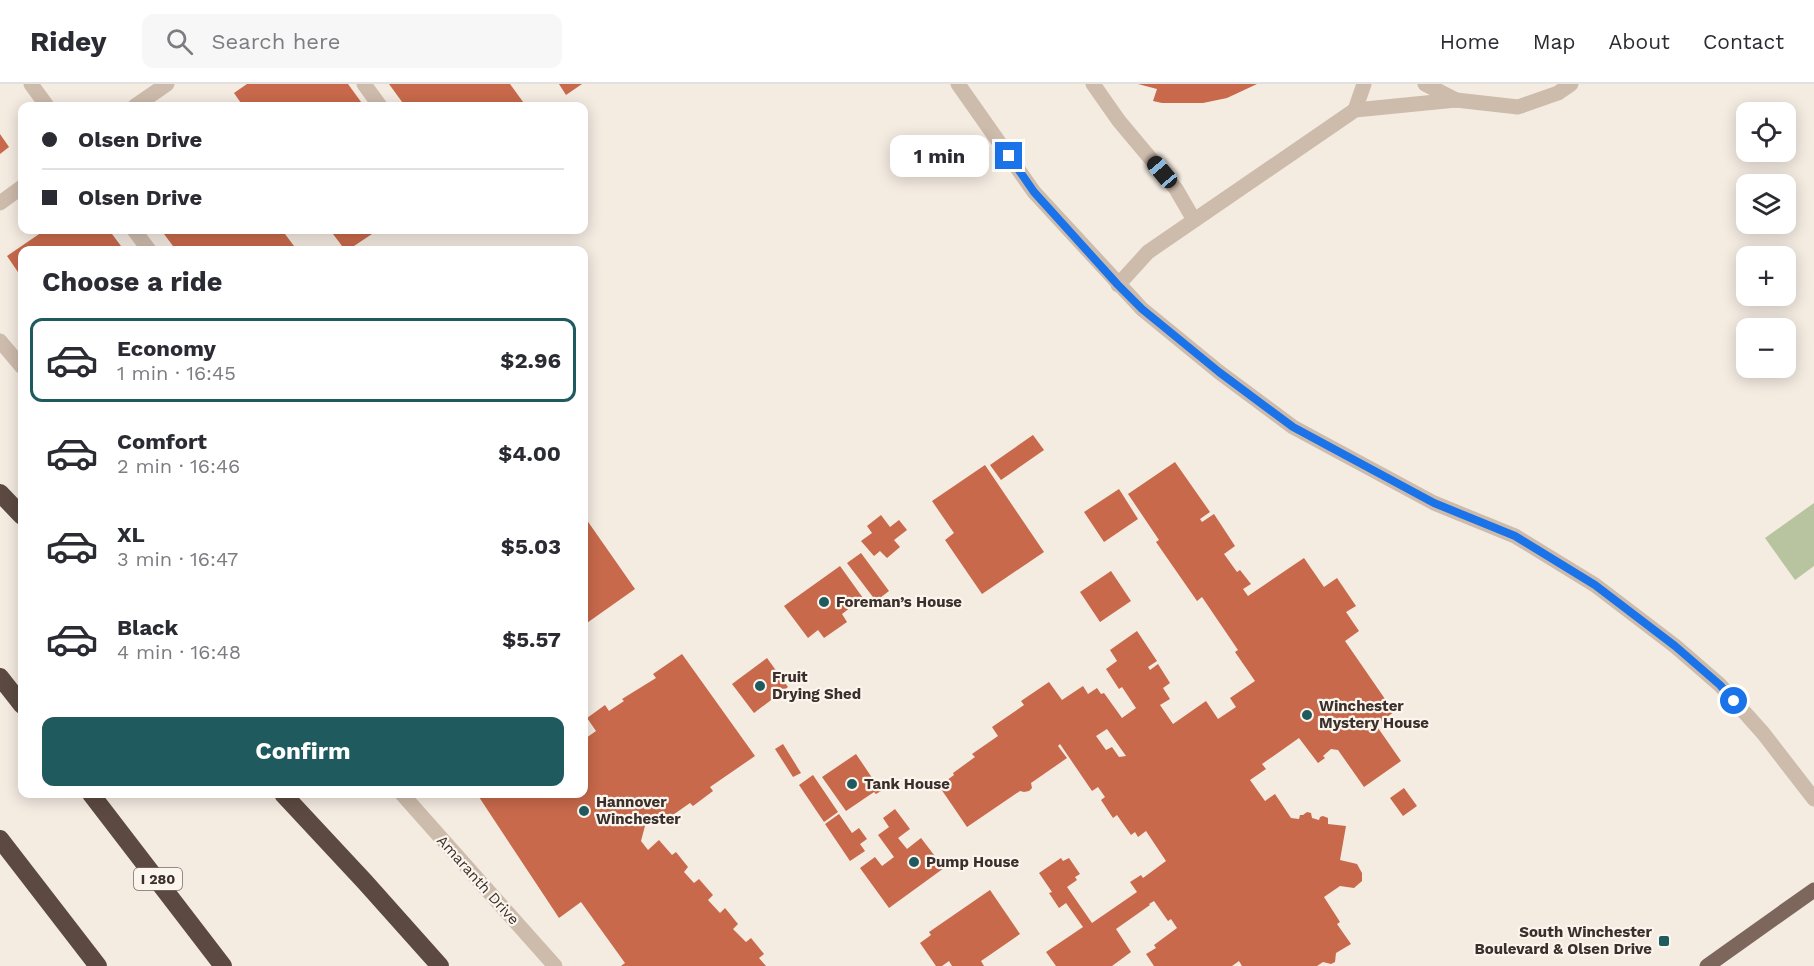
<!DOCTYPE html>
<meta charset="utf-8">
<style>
body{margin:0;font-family:"Work Sans",sans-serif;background:#f7f7f7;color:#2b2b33;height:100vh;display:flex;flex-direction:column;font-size:22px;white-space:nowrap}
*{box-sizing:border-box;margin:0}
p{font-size:20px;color:#7c7c81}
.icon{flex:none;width:33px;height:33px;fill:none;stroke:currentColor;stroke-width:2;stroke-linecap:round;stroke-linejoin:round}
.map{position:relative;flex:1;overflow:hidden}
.details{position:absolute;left:18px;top:162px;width:570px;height:552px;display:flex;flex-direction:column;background:#fff;border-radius:12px;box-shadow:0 3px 15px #0003}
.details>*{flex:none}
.banner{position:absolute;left:18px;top:18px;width:570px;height:132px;border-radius:12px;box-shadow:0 3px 15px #0003;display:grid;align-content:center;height:132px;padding:0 24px;background:#fff}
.buttons{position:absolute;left:1736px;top:18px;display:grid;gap:12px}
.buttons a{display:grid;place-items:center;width:60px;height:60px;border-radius:12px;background:#fff;box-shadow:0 3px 15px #0003;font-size:30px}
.end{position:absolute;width:27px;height:27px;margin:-14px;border:8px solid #1a73e8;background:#fff;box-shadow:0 0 0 3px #fff}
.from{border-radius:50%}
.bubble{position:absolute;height:42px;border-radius:12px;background:#fff;box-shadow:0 3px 15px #0003;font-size:20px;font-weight:700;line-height:42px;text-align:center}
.car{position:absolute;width:18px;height:36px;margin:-18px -9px;border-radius:8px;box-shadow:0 0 4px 2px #0007;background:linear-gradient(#222 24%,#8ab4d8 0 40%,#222 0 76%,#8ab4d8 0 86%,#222 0)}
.banner b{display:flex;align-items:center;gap:21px;height:57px;font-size:22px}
.banner b+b{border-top:2px solid #e1e1e2}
.banner i{width:15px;height:15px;background:#2b2b33}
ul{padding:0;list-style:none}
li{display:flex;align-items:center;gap:18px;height:84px;margin:0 12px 9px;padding:0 12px;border:3px solid transparent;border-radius:12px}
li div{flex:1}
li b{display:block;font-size:22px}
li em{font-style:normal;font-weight:700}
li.selected{border-color:#1f5a5e}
li>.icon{width:54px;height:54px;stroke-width:1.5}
h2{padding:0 24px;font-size:27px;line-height:72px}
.button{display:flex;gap:12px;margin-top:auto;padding:12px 24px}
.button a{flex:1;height:69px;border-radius:12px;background:#1f5a5e;color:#fff;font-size:24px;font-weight:700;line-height:69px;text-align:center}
header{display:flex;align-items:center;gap:36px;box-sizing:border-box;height:84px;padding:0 30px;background:#fff;border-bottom:2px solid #e1e1e2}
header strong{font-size:28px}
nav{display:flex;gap:33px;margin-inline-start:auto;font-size:21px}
.search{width:420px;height:54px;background:#f7f7f7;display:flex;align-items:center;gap:15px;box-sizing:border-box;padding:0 21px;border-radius:12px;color:#7c7c81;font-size:22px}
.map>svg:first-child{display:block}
</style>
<header>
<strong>Ridey</strong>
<div class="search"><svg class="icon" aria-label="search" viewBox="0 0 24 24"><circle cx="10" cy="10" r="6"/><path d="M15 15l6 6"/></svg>Search here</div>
<nav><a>Home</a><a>Map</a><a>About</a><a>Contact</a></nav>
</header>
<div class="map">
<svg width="1814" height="882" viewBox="0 0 1814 882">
<rect width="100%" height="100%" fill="#f4ebe1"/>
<!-- green -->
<path fill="#b8c4a0" d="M1814,419V482L1795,496L1765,454Z"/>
<!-- building -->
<g fill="#c8694b" fill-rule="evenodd">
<path d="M247,0H348L364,22H243L234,9Z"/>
<path d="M389,0H510L526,22H405Z"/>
<path d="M559,0H582L566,11Z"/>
<path d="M1138,0H1257L1227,14L1203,19H1162L1153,17L1157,5Z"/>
<path d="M0,50L9,63L0,70Z"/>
<path d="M45,146H109L124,166H22V194L7,172Z"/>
<path d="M161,146H282L297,166H176Z"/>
<path d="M330,146H378L348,166H345Z"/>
<path d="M1033,351L1044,366L1001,396L990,381Z"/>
<path d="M1175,378L1210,428L1200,435L1202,438L1214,430L1235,462L1224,470L1237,488L1240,486L1251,500L1243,505L1248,512L1304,474L1324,503L1337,494L1356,522L1346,528L1359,547L1345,557L1394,628L1376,641L1401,677L1364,703L1338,666L1331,665L1323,672L1325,674L1318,679L1299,654L1262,680L1266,685L1250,696L1265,717L1275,710L1291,734L1299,735L1300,731H1303L1307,728L1311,729L1312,734L1319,736L1320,733L1323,732L1328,734V740L1346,742L1340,776L1357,780L1362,789V797L1354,804L1340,802L1324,813L1340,838L1337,840L1351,860L1336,869L1335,878L1331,880L1323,878L1317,882H1242L1239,877L1232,882H1154L1146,870L1156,864L1154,861L1177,844L1171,835L1168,837L1154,817L1149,820L1150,821L1116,845L1131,868L1112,882H1056L1046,868L1083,843L1066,819L1059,824L1049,809L1052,808L1039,789L1061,774L1063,777L1069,774L1080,790L1075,793L1077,796L1067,803L1092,839L1137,808L1130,798L1141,791L1143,794L1166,777L1146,747L1138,753L1135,748L1131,751L1117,731L1113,734L1101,716L1105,713L1098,703L1092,707L1060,660L1058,662L1067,674L1031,699L1032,704L1029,707L1024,708L1020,707L967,743L939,702L954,691L953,689L975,673L972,670L998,652L992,643L1024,621L1021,617L1049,598L1062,616L1083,602L1088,610L1097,604L1101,610L1104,609L1122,634L1136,624L1122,603L1119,605L1106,585L1117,577L1110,566L1137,547L1157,577L1148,583L1150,586L1158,580L1170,599L1163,604L1170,615L1160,621L1173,640L1206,617L1218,635L1236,623L1230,614L1255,597L1235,568L1238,566L1202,513L1197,517L1156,458L1159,456L1128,410ZM1107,645L1126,672L1119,673L1112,663L1106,666L1096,652Z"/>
<path d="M985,381L1044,468L982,510L945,456L954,449L932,417Z"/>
<path d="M1119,405L1138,435L1104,458L1084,428Z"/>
<path d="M881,431L890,443L899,436L907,446L894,456L900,463L887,474L880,467L874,472L861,457L872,449L867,442Z"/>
<path d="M584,432L635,505L584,541Z"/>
<path d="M861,469L889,507L876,517L847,479Z"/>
<path d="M840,482L863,514L842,530L847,538L824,554L818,546L808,554L784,522Z"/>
<path d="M1111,487L1131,517L1100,538L1080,508Z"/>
<path d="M682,570L755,672L710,703L713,707L693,722L690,719L660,740L655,732L646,738L641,757L648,766L659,756L672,771L676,768L688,783L684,788L694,799L699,795L713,811L708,816L720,829L725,824L738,840L733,845L746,858L751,854L764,870L759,874L766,882H621L625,879L581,818L559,834L477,710H584V654H586L596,647L587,634L605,621L609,627L624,617L622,615L656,594L653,590Z"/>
<path d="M767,574L788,603L754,629L732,600Z"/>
<path d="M783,660L801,689L793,693L775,665Z"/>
<path d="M856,670L881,707L876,710L874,708L846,727L822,693Z"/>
<path d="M813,691L838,728L824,738L799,701Z"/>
<path d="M1404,704L1417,722L1403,732L1390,714Z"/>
<path d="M895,725L910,745L898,754L907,765L921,754L944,784L889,824L860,784L875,773L882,782L894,773L878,751L889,743L883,734Z"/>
<path d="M839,730L852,749L859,744L867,755L860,760L865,767L850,777L825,740Z"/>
<path d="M990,806L1020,850L981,877L984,882H952L949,877L942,882H936L920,859L931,851L929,848Z"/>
</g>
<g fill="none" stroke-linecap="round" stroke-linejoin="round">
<!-- minor -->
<g stroke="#cdbbac" stroke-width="15">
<path d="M31,0L47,22"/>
<path d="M364,0L380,22"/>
<path d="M958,0L1034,108L1142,225L1219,288L1293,343L1434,419L1515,452L1595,501L1675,562L1720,601L1763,649L1814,715"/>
<path d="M1093,0L1119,37L1176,105L1194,136"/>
<path d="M1425,0L1456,16"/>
<path d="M135,22L167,0"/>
<path d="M1355,26L1364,0"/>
<path d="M0,119L22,103"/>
<path d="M134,146L149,166"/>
<path d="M1118,201L1148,168L1355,26L1456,16L1518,23L1558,9L1571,0"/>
<path d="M0,257L22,283"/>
<path d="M402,710L555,882"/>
</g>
<!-- major -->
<path stroke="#7d675c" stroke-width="15" d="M1707,882L1814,806"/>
<!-- highway -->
<g stroke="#5c4a42" stroke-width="18">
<path d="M0,409L22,432"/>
<path d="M0,593L22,621"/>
<path d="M91,710L223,882"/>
<path d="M283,710L365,798L440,882"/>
<path d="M0,755L98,882"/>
</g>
</g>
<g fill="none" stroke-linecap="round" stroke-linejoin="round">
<!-- route -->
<path stroke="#1a73e8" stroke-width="8" d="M1009,72L1034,108L1118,201L1142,225L1219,288L1293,343L1434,419L1515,452L1595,501L1675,562L1720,601L1734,617"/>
</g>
<!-- markers -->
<g fill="#1f5a5e" stroke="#fbf5ee" stroke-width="2">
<circle cx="824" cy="518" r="6"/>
<circle cx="760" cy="602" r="6"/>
<circle cx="1307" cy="631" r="6"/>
<circle cx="852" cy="700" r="6"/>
<circle cx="584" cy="727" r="6"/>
<circle cx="914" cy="778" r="6"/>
<rect x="1658" y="851" width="12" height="12" rx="3"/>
</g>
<g text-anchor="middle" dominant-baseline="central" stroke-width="4.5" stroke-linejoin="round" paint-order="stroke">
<!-- shield labels -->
<rect fill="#fbf5ee" stroke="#756b66" stroke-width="1.5" x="134" y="784" width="48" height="22" rx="4.5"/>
<g font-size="14" font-weight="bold" fill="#3b302b">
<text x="158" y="795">I 280</text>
</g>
<!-- poi labels -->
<g font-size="15" font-weight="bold" fill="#3b302b" stroke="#fbf5ee" text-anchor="start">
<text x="836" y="518">Foreman’s House</text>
<text x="772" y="593">Fruit<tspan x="772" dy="17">Drying Shed</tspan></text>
<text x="1319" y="622">Winchester<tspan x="1319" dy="17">Mystery House</tspan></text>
<text x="864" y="700">Tank House</text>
<text x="596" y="718">Hannover<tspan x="596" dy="17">Winchester</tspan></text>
<text x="926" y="778">Pump House</text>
<text x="1652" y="848" text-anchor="end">South Winchester<tspan x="1652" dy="17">Boulevard &amp; Olsen Drive</tspan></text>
</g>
<!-- street labels -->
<g font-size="15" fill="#3b302b" stroke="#fbf5ee">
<text transform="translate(478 796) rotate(48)">Amaranth Drive</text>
</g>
</g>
</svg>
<div class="buttons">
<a><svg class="icon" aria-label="locate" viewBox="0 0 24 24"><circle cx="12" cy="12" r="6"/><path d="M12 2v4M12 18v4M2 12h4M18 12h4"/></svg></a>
<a><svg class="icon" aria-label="layers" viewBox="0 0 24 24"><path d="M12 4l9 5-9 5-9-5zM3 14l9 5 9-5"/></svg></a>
<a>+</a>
<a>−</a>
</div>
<i class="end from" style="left:1734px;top:617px"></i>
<i class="end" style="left:1009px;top:72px"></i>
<div class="bubble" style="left:890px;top:51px;width:99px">1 min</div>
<i class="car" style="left:1162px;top:88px;rotate:320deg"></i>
<div class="banner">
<b><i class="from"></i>Olsen Drive</b>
<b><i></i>Olsen Drive</b>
</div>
<section class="details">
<h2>Choose a ride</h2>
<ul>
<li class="selected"><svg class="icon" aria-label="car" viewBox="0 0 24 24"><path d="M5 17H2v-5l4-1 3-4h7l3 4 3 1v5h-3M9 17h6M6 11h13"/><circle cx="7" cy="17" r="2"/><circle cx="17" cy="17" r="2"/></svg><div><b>Economy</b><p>1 min · 16:45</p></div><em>$2.96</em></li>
<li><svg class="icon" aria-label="car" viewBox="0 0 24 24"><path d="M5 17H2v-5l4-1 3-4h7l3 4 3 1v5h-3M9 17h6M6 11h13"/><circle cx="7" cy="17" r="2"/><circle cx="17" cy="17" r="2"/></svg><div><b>Comfort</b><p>2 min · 16:46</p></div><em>$4.00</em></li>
<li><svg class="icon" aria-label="car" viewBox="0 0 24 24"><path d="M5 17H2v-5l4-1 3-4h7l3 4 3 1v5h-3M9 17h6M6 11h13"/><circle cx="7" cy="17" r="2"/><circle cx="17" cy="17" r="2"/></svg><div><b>XL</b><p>3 min · 16:47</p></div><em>$5.03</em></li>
<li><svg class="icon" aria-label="car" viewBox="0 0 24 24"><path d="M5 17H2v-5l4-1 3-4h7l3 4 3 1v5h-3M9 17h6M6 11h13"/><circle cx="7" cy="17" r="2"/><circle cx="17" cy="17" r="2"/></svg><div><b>Black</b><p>4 min · 16:48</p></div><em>$5.57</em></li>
</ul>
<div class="button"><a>Confirm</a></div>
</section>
</div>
